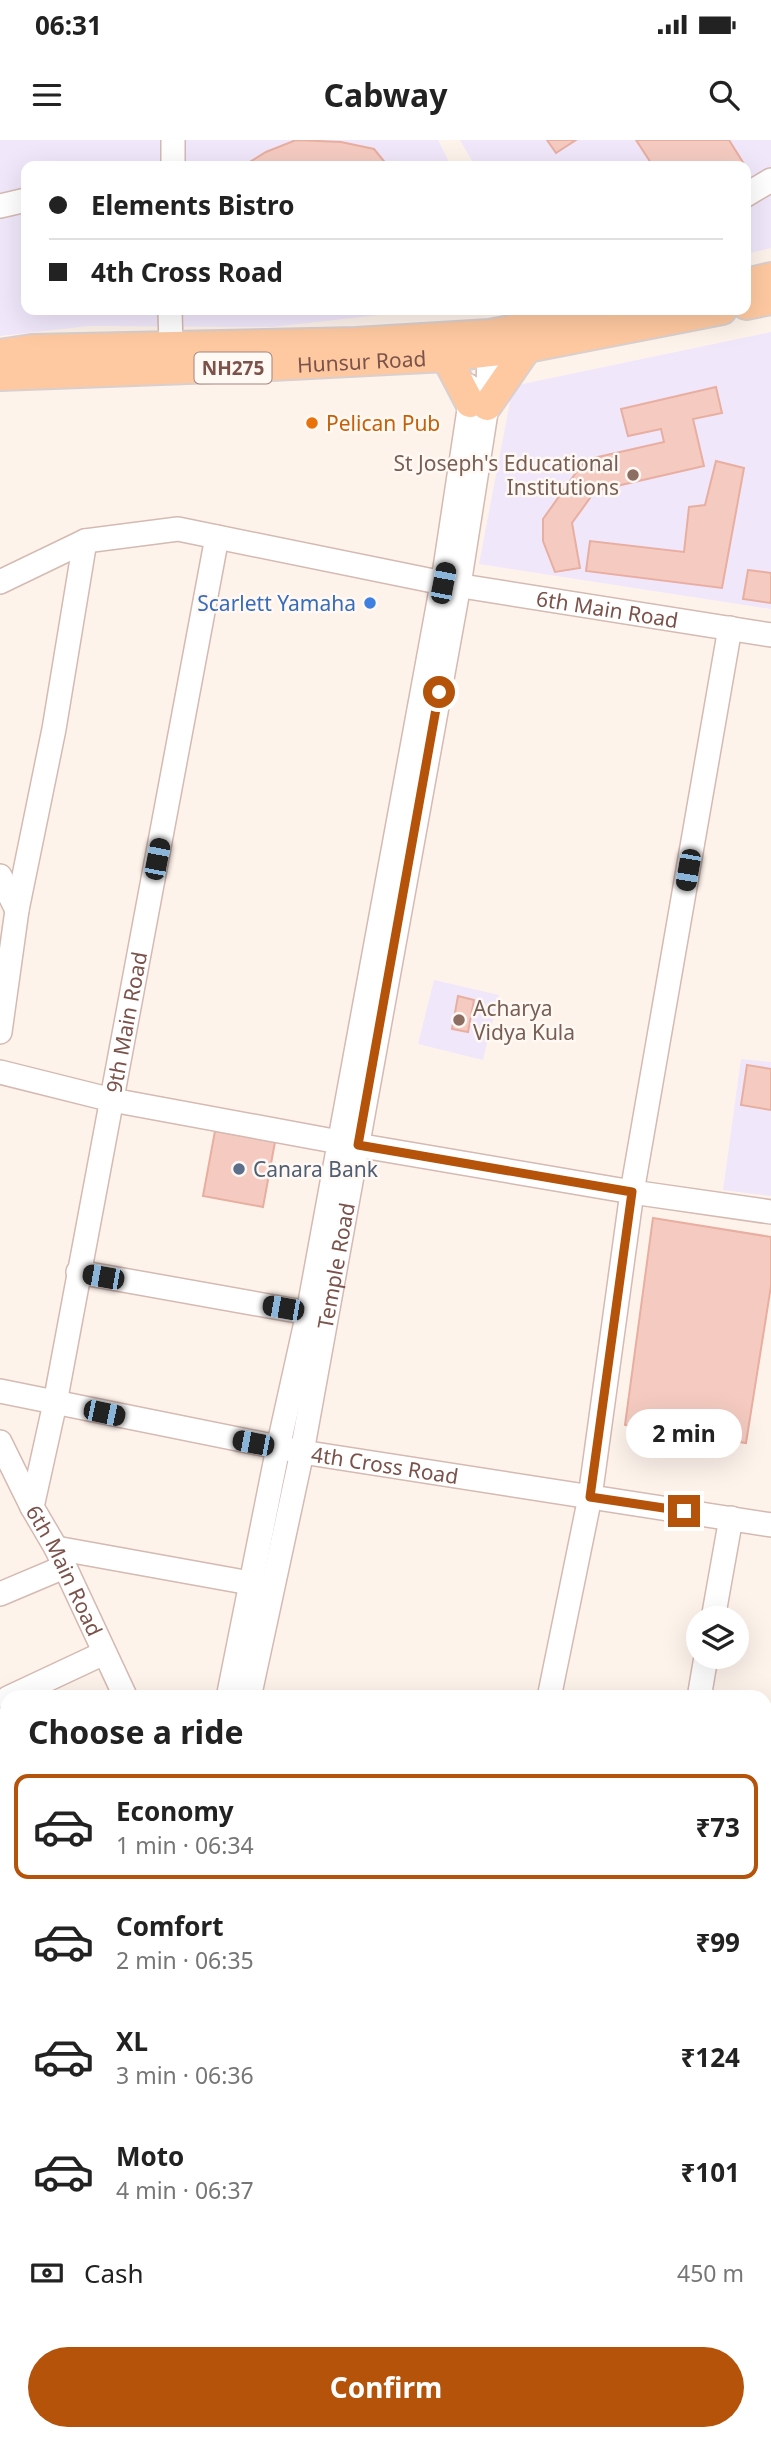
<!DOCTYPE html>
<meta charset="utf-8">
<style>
body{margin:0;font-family:"Noto Sans",sans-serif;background:#f6f6f6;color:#222;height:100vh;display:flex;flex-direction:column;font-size:26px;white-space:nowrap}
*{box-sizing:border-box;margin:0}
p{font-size:23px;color:#767676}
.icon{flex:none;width:38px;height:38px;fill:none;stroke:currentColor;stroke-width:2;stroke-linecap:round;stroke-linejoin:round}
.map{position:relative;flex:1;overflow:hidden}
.drawer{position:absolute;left:0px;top:1550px;width:772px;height:751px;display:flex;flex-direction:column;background:#fff;border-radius:21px 21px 0 0;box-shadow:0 7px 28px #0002}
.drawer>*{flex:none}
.guide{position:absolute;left:21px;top:21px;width:730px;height:154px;border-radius:14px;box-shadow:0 7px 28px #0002;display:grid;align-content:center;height:154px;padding:0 28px;background:#fff}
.controls{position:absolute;left:686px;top:1466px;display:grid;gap:14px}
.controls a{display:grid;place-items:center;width:63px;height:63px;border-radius:50%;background:#fff;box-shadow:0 7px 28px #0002;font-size:35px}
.end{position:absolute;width:32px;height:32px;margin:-16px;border:9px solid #b45309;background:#fff;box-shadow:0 0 0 4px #fff}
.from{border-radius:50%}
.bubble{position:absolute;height:49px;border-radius:24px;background:#fff;box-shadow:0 7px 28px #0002;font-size:23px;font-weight:700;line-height:49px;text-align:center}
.car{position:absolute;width:21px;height:42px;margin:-21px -10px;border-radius:9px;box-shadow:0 0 5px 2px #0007;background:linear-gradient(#222 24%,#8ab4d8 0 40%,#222 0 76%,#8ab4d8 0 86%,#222 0)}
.guide b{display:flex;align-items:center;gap:24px;height:66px;font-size:26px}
.guide b+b{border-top:2px solid #e0e0e0}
.guide i{width:18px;height:18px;background:#222}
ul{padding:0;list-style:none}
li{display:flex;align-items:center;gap:21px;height:105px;margin:0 14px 10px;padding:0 14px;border:4px solid transparent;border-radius:14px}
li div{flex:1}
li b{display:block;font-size:26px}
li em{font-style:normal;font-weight:700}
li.selected{border-color:#b45309}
li>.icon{width:63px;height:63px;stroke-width:1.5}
h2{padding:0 28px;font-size:32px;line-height:84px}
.pay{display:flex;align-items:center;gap:18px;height:77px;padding:0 28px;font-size:26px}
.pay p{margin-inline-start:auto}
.cta{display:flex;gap:14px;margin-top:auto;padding:14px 28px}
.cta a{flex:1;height:80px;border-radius:42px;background:#b45309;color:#fff;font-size:28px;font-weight:700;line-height:80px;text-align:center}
.status{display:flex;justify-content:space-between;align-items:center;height:49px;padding:0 35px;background:#fff;direction:ltr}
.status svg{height:19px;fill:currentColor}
header{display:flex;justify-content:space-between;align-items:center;height:91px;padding:0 28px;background:#fff;font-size:32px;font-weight:700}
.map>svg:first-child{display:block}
</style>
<div class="status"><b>06:31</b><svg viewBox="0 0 49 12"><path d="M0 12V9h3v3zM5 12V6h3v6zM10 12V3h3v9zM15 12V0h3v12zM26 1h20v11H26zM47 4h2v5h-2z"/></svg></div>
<header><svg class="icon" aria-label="menu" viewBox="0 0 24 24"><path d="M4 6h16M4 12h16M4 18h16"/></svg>Cabway<svg class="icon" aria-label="search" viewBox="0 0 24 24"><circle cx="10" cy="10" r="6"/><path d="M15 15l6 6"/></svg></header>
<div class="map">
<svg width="771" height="2301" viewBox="0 0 771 2301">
<rect width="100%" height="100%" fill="#fef3eb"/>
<!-- education -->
<g fill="#f0e7fb">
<path d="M0,0H438L451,26H26V170H424L272,187L89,186L0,196Z"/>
<path d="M460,0H771V108L746,114V26H475Z"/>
<path d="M771,192V469L479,424L513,246Z"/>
<path d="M434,840L499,855L483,920L418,904Z"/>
<path d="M741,919L771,922V1056L723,1050Z"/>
</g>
<!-- building -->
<g fill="#f5cbc1" stroke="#e8aea0" stroke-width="2">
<path d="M296,0L341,2L374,9L388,26H243L266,12Z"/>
<path d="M547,0H576L556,13Z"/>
<path d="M636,0H729L744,24L741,26H653Z"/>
<path d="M716,247L722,273L693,279L704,326L595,351L572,383L580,428L555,432L543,401V379L585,320L664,302L661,289L628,296L621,269Z"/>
<path d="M716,321L744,328L722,448L586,431L590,401L684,412L689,367L705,365Z"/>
<path d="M748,430L771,433V463L743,459Z"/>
<path d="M458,856L474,860L468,892L452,889Z"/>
<path d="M747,925L771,929V970L741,965Z"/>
<path d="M215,991L275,1002L263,1067L203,1056Z"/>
<path d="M653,1078L771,1097V1146L746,1303L625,1285Z"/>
<path d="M765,1646L771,1648V1795H765Z"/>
<path d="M765,1852L771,1853V1886L765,1885Z"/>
<path d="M0,1914L7,1916V1991L0,1990Z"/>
<path d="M0,2037L7,2038V2061L0,2060Z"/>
</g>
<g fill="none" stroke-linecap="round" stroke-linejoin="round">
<!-- minor casing -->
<g stroke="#d4bab2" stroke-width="26">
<g id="minor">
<path d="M173,0V26"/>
<path d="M746,55L771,40"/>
<path d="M0,66L26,60"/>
<path d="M170,170L171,207"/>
<path id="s1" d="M0,442L85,401L178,389L443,443L771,495"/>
<path d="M0,736L17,770"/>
<path d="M0,892L17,770L54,589L85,401"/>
<path d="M0,932L112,960L339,1002L632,1052L771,1072"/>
<path d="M78,1132L308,1173"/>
<path id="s2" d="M0,1251L302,1312L771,1385"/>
<path id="s3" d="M0,1302L32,1367L56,1408L126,1558"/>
<path id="s4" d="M32,1367L55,1263L217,397"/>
<path d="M56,1408L250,1443"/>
<path d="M0,1454L64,1427"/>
<path d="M713,1479L731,1378"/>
<path d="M8,1558L104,1513"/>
<path d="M228,1558L278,1308L308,1173L445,428L470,263L469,246"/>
<path id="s5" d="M249,1558L302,1312L459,445L487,266L490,197"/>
<path d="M549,1558L590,1357L632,1052L730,488"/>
<path d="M699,1558L706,1517"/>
<path d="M0,1611L7,1624"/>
<path d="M0,1762L7,1776"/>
<path d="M0,1890L7,1891"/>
<path d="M765,1968L771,1966"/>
<path d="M0,2007L7,2008"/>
<path d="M765,2019L771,2041"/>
<path d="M765,2110L771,2075"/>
<path d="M765,2167L766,2158"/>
<path d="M0,2216L7,2214"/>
<path d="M81,2301L83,2294"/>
<path d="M101,2301L103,2294"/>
<path d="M437,2301L438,2294"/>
<path d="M522,2301L524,2294"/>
<path d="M592,2301L593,2294"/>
<path d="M664,2301L665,2294"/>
<path d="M740,2301L742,2294"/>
</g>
</g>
<!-- major casing -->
<g stroke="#dacfcd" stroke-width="32">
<g id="major">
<path d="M746,143L771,137"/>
<path d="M746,165L771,160"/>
<path d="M0,214L32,209L356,202L490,194L610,170"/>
<path d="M446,217L470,263"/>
<path id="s6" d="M0,236L272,226L446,217L527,208L722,170"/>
<path d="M487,266L527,208"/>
</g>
</g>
<!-- minor -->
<use href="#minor" stroke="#fff" stroke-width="23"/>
<!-- major -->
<use href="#major" stroke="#fec9a1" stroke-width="28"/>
</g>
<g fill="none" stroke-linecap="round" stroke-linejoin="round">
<!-- route -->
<path stroke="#b45309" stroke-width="9" d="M439,552L358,1005L632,1052L590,1357L684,1371"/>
</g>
<!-- markers -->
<circle fill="#e8710a" stroke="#fff8f3" stroke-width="2.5" cx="312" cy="283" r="7"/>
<g fill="#8d6e63" stroke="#fff8f3" stroke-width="2.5">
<circle cx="633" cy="335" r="7"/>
<circle cx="459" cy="880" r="7"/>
</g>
<circle fill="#3f7fe0" stroke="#fff8f3" stroke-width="2.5" cx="370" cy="463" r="7"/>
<circle fill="#5c6f8a" stroke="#fff8f3" stroke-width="2.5" cx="239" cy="1029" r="7"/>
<g text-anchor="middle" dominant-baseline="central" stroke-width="5" stroke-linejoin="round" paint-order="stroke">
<!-- shield labels -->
<rect fill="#fff8f3" stroke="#a3847d" stroke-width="2" x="194.5" y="212.5" width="77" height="31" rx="5"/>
<g font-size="19" font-weight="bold" fill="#7b534b">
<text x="233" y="228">NH275</text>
</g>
<!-- street labels -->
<g font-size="21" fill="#7b534b" stroke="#fff8f3">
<text stroke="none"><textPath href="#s6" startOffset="362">Hunsur Road</textPath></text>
<text stroke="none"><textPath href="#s1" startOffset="625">6th Main Road</textPath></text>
<text stroke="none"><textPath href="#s4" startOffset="494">9th Main Road</textPath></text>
<text stroke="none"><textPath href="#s5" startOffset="441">Temple Road</textPath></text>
<text stroke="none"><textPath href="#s2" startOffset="392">4th Cross Road</textPath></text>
<text stroke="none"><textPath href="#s3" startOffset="144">6th Main Road</textPath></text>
</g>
<!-- food labels -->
<g font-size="21" fill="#c56008" stroke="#fff8f3" text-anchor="start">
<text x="326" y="283">Pelican Pub</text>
</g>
<!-- education labels -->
<g font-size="21" fill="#785e54" stroke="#fff8f3" text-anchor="end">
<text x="619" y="323">St Joseph's Educational<tspan x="619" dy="24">Institutions</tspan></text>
<text x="473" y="868" text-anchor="start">Acharya<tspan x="473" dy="24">Vidya Kula</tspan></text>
</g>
<!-- shop labels -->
<g font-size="21" fill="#366cbe" stroke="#fff8f3" text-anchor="end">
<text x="356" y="463">Scarlett Yamaha</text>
</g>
<!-- service labels -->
<g font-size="21" fill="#4e5e75" stroke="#fff8f3" text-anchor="start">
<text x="253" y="1029">Canara Bank</text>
</g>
</g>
</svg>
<div class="controls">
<a><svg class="icon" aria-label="layers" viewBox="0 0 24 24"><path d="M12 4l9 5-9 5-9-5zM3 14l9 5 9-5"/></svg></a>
</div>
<i class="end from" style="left:439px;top:552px"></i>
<i class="end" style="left:684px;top:1371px"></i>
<div class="bubble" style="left:626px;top:1269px;width:116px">2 min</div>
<i class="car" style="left:443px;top:443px;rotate:11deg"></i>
<i class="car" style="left:157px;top:719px;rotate:11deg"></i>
<i class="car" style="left:688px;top:730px;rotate:190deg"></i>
<i class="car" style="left:103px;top:1137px;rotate:280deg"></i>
<i class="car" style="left:283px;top:1168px;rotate:280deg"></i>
<i class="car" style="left:104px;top:1273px;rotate:102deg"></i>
<i class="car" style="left:253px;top:1303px;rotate:281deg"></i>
<div class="guide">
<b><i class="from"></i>Elements Bistro</b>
<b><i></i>4th Cross Road</b>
</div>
<section class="drawer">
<h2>Choose a ride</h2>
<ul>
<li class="selected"><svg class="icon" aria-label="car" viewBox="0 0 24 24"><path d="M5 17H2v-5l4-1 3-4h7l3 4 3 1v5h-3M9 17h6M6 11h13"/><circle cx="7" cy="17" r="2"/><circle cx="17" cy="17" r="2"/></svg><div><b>Economy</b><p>1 min · 06:34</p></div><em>₹73</em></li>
<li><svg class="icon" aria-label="car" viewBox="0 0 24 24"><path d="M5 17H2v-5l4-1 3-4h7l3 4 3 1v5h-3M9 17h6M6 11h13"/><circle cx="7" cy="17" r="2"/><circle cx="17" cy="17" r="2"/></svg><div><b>Comfort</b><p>2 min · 06:35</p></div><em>₹99</em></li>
<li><svg class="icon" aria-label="car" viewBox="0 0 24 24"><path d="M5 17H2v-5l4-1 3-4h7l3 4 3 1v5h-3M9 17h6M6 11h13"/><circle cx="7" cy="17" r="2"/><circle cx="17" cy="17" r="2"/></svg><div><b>XL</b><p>3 min · 06:36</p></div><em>₹124</em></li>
<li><svg class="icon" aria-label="car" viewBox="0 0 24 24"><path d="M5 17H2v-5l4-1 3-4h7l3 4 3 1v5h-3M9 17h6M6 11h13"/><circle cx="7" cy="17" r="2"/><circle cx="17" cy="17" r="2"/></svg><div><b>Moto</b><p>4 min · 06:37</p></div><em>₹101</em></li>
</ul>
<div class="pay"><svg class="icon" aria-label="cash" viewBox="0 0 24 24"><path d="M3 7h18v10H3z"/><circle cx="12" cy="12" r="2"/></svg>Cash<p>450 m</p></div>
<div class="cta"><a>Confirm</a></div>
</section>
</div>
